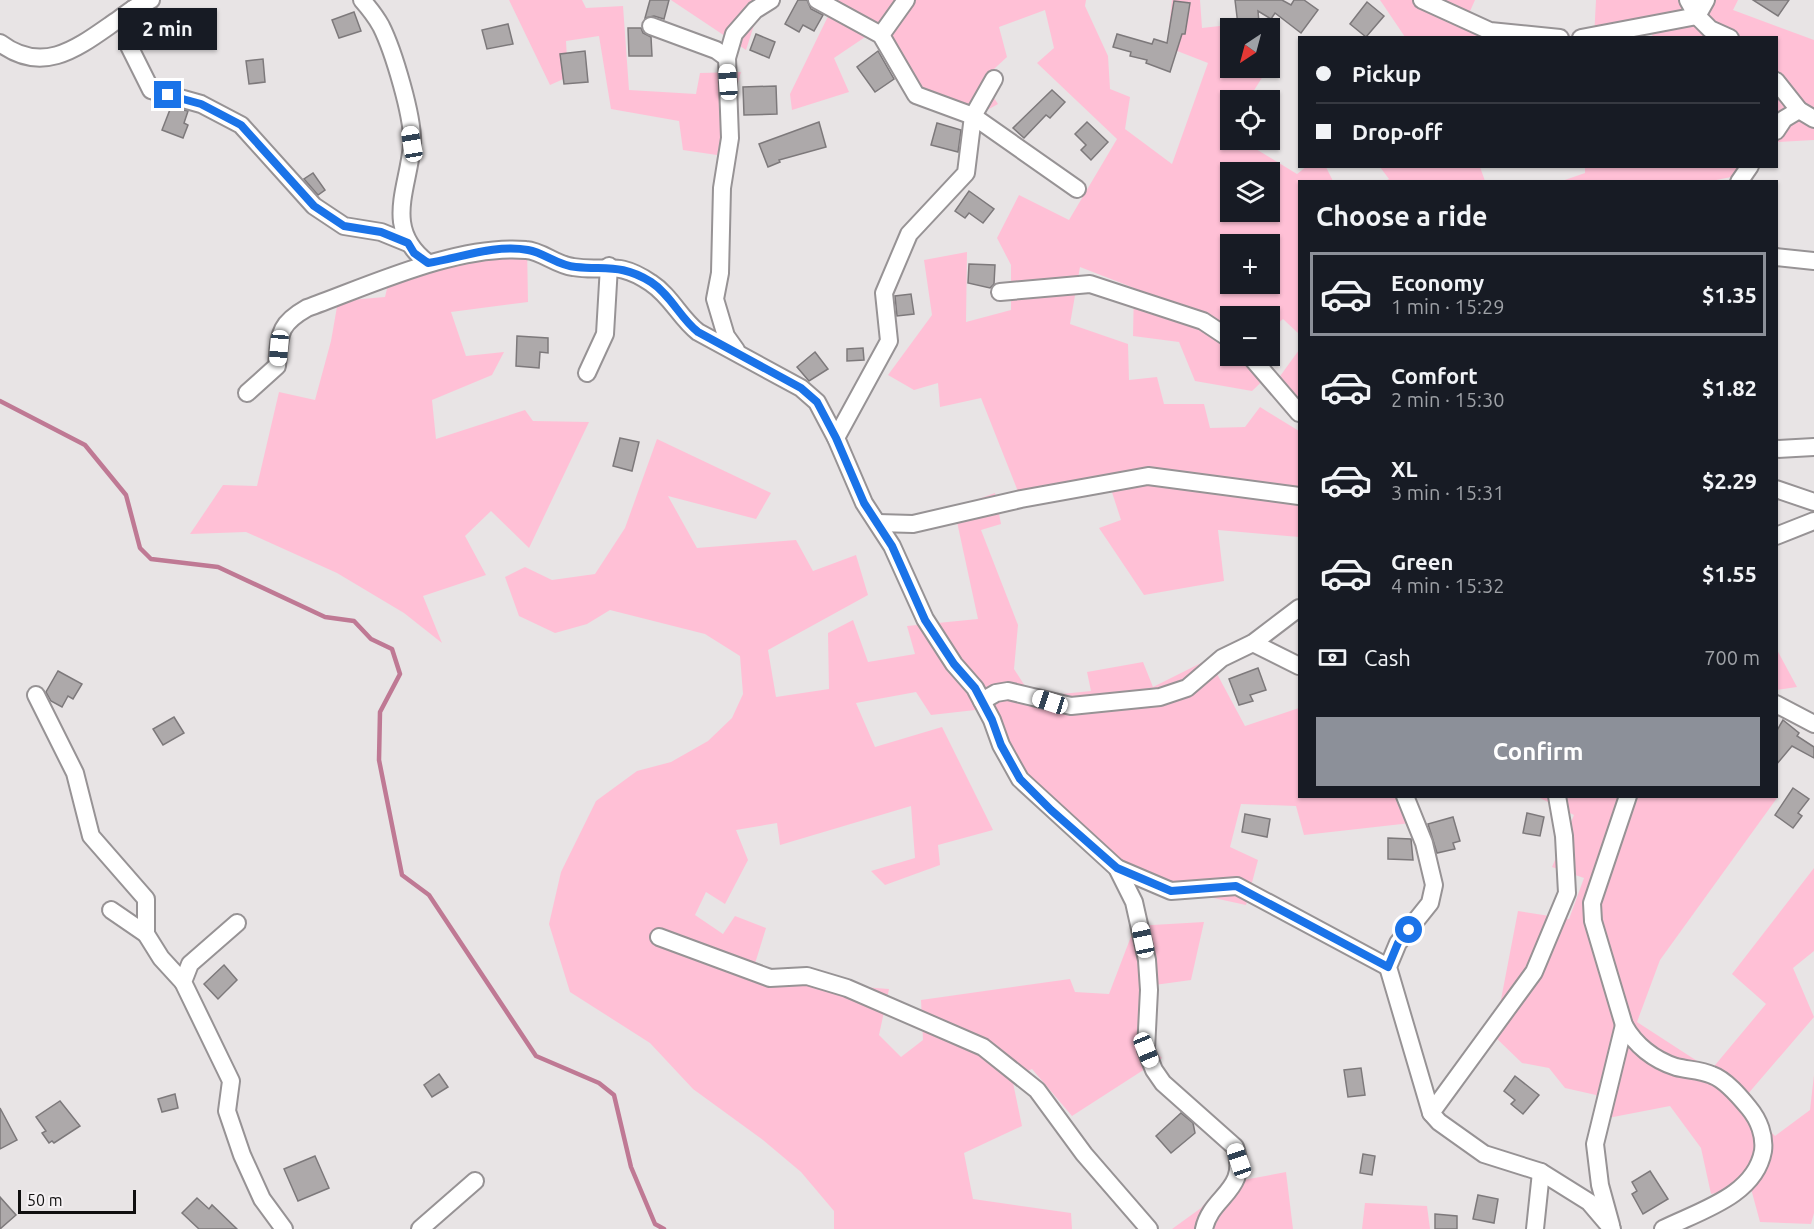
<!DOCTYPE html>
<meta charset="utf-8">
<style>
body{margin:0;font-family:Ubuntu,sans-serif;background:#242831;color:#f1f3f6;height:100vh;display:flex;flex-direction:column;font-size:22px;white-space:nowrap}
*{box-sizing:border-box;margin:0}
p{font-size:20px;color:#9ea1a6}
.icon{flex:none;width:33px;height:33px;fill:none;stroke:currentColor;stroke-width:2;stroke-linecap:round;stroke-linejoin:round}
.map{position:relative;flex:1;overflow:hidden}
.panel{position:absolute;left:1298px;top:180px;width:480px;height:618px;display:flex;flex-direction:column;background:#171b24;border-radius:0px;box-shadow:0 2px 4px #0004}
.panel>*{flex:none}
.top-card{position:absolute;left:1298px;top:36px;width:480px;height:132px;border-radius:0px;box-shadow:0 2px 4px #0004;display:grid;align-content:center;height:132px;padding:0 18px;background:#171b24}
.needle{width:39px;rotate:216deg}
.tools{position:absolute;left:1220px;top:18px;display:grid;gap:12px}
.tools a{display:grid;place-items:center;width:60px;height:60px;border-radius:0px;background:#171b24;box-shadow:0 2px 4px #0004;font-size:30px}
.scale{position:absolute;left:18px;bottom:15px;width:118px;box-sizing:border-box;padding-left:6px;border:3px solid #100f0f;border-top:0;font-size:16px;line-height:21px;white-space:nowrap;color:#100f0f;-webkit-text-stroke:4px #f5f1f3;paint-order:stroke}
.end{position:absolute;width:27px;height:27px;margin:-14px;border:8px solid #1a73e8;background:#fff;box-shadow:0 0 0 3px #fff}
.from{border-radius:50%}
.bubble{position:absolute;height:42px;border-radius:0px;background:#171b24;box-shadow:0 2px 4px #0004;font-size:20px;font-weight:700;line-height:42px;text-align:center}
.car{position:absolute;width:18px;height:36px;margin:-18px -9px;border-radius:8px;box-shadow:0 0 4px 2px #0007;background:linear-gradient(#fff 24%,#345 0 40%,#fff 0 76%,#345 0 86%,#fff 0)}
.top-card b{display:flex;align-items:center;gap:21px;height:57px;font-size:22px}
.top-card b+b{border-top:2px solid #363941}
.top-card i{width:15px;height:15px;background:#f1f3f6}
ul{padding:0;list-style:none}
li{display:flex;align-items:center;gap:18px;height:84px;margin:0 12px 9px;padding:0 6px;border:3px solid transparent;border-radius:0px}
li div{flex:1}
li b{display:block;font-size:22px}
li em{font-style:normal;font-weight:700}
li.selected{border-color:#8c9099}
li>.icon{width:54px;height:54px;stroke-width:1.5}
h2{padding:0 18px;font-size:27px;line-height:72px}
.pay{display:flex;align-items:center;gap:15px;height:66px;padding:0 18px;font-size:22px}
.pay p{margin-inline-start:auto}
.button{display:flex;gap:12px;margin-top:auto;padding:12px 18px}
.button a{flex:1;height:69px;border-radius:0px;background:#8c9099;color:#fff;font-size:24px;font-weight:700;line-height:69px;text-align:center}
.map>svg:first-child{display:block}
</style>
<div class="map">
<svg width="1814" height="1229" viewBox="0 0 1814 1229">
<rect width="100%" height="100%" fill="#e8e4e5"/>
<!-- green -->
<g fill="#ffc0d6" fill-rule="evenodd">
<path d="M509,0H582L586,8L623,6L629,90L696,94L700,73L741,72L717,155L683,150L679,121L611,109L599,36L566,41L568,77L550,85Z"/>
<path d="M671,0H762L746,50Z"/>
<path d="M832,0H1086L1085,6L1108,56L1110,89L1130,97L1125,129L1172,164L1208,63L1167,47L1172,0H1200L1202,28L1255,22L1258,28H1230V68H1268L1248,100H1230V140H1241L1297,174L1306,167H1326L1333,181L1299,182V334L1283,319L1269,331V316H1230V356H1260L1274,370L1252,391L1195,381L1179,342L1133,336L1134,288L1080,267L1070,324L1128,344L1129,380L1157,377L1164,404H1204L1210,428L1245,427L1260,407L1299,431V537L1218,530L1224,581L1144,595L1099,528L1121,520L1107,477L1019,494L981,398L940,407L938,383L914,390L888,375L932,315L924,260L967,252L966,322L1011,310V265L997,238L1019,195L1069,220L1117,139L1037,63L1054,48L1045,10L999,27L1007,57L982,80L998,104L980,114L928,96L883,25L834,58L849,92L792,110L790,94L835,2ZM1230,172H1269V212H1230ZM1230,244H1269V284H1230Z"/>
<path d="M1380,0H1475L1467,18L1536,37H1405Z"/>
<path d="M1596,0H1738L1733,10L1814,40V140L1776,142V38H1653L1652,34L1594,38Z"/>
<path d="M1380,167H1480L1485,181H1385L1389,179Z"/>
<path d="M1585,167H1753L1752,173L1711,181L1559,182L1585,173Z"/>
<path d="M527,245L528,302L451,312L466,356L504,352L492,375L432,400L436,439L525,410L533,421L589,422L529,548L491,511L465,536L486,575L423,596L442,643L404,613L337,573L246,532L190,534L223,485L257,486L279,392L315,400L331,341L338,301L385,297L391,272Z"/>
<path d="M1299,350V398L1278,379Z"/>
<path d="M657,439L771,493L756,519L668,496L697,548L796,540L813,571L856,555L868,595L768,650L776,697L829,689L828,633L853,620L868,662L915,654L907,626L978,619L954,508L995,493L1001,524L981,530L1018,625L1014,669L1032,697L1091,691L1087,672L1143,662L1153,687L1209,659L1245,726L1299,708V796L1401,797L1411,823L1304,835L1296,806L1241,804L1230,847L1258,860L1246,905L1140,882L1019,787L984,709L931,715L916,692L856,703L875,747L942,727L993,830L938,845L940,865L885,885L871,871L915,858L911,806L780,845L777,823L736,830L748,860L725,904L706,892L695,915L723,934L735,916L766,928L753,970L796,982L889,989L879,1035L901,1057L923,1040L921,1000L1070,979L1075,992L1109,994L1135,926L1204,922L1191,980L1140,987L1144,1041L1162,1058L1072,1116L1032,1069L1012,1078L1022,1126L964,1153L973,1199L1071,1213L1072,1229H834V1211L801,1172L763,1140L693,1089L650,1043L570,992L549,924L561,872L596,801L637,771L671,762L708,741L732,718L743,694L740,656L705,634L610,610L587,624L555,633L519,616L505,577L525,567L552,580L595,574L625,528Z"/>
<path d="M1776,648L1797,687L1776,690Z"/>
<path d="M1774,796L1777,798L1660,960L1637,1022L1711,1070L1766,1004L1732,974L1814,868V951L1793,968L1814,1017L1741,1102L1775,1136L1810,1110L1814,1075V1213L1811,1224L1760,1222L1750,1185L1711,1194L1701,1148L1670,1106L1608,1118L1596,1095L1565,1088L1549,1068L1522,1063L1494,1036L1518,911L1569,919L1584,878L1552,867L1574,815L1538,797Z"/>
<path d="M1286,1172L1293,1229H1172L1201,1208L1222,1184Z"/>
<path d="M1365,1203L1427,1206L1430,1229H1362Z"/>
</g>
<g fill="none" stroke-linecap="round" stroke-linejoin="round">
<!-- stream -->
<path stroke="#bf7994" stroke-width="4.5" d="M0,401L85,445L126,495L140,548L151,559L218,567L325,617L354,621L371,639L392,649L400,674L380,712L379,760L402,875L429,895L536,1056L599,1083L614,1095L631,1167L655,1224L664,1229"/>
</g>
<!-- building -->
<g fill="#ada9aa" stroke="#7d797b" stroke-width="1.5">
<path d="M650,0H669L664,19L654,16L645,18Z"/>
<path d="M798,0H807L811,9L823,15L814,31L803,25L799,32L785,24Z"/>
<path d="M1235,0H1282L1291,5L1294,0H1304L1318,10L1301,33L1275,13L1271,19L1258,11L1259,23L1238,25Z"/>
<path d="M1753,0H1789L1778,16Z"/>
<path d="M1174,1L1190,3L1185,34H1182L1170,72L1146,63L1147,60L1130,56L1131,52L1113,47L1117,34L1152,44L1154,39L1167,43Z"/>
<path d="M1367,2L1384,16L1366,37L1350,24Z"/>
<path d="M354,12L361,31L339,38L332,20Z"/>
<path d="M508,24L513,44L487,49L482,30Z"/>
<path d="M628,28H641L643,33L651,37L652,56H629Z"/>
<path d="M756,34L775,42L769,58L750,50Z"/>
<path d="M585,51L588,82L564,84L560,54Z"/>
<path d="M878,51L894,79L875,92L857,67Z"/>
<path d="M263,59L265,82L249,84L246,61Z"/>
<path d="M776,86L777,114L744,115L743,87Z"/>
<path d="M1052,90L1065,102L1050,118L1046,115L1024,138L1013,128Z"/>
<path d="M171,107L188,111L184,123L188,125L183,138L162,130Z"/>
<path d="M819,122L826,147L779,160L780,162L768,167L759,144Z"/>
<path d="M1087,122L1108,142L1091,160L1081,150L1086,145L1075,134Z"/>
<path d="M937,123L961,130L958,152L931,145Z"/>
<path d="M313,173L325,190L318,195L304,179Z"/>
<path d="M969,191L994,209L983,223L969,213L965,218L955,211Z"/>
<path d="M969,264L995,265L994,284L990,288L968,283Z"/>
<path d="M911,294L914,314L897,316L895,296Z"/>
<path d="M517,336L548,338V353L540,352L539,368L516,366Z"/>
<path d="M863,348L864,360L847,361V349Z"/>
<path d="M815,352L828,369L809,381L797,367Z"/>
<path d="M620,438L639,442L632,471L613,466Z"/>
<path d="M1258,668L1266,690L1250,695L1253,701L1239,705L1229,679Z"/>
<path d="M58,671L82,684L73,699L68,696L62,707L51,701L46,692Z"/>
<path d="M174,717L184,733L163,745L153,729Z"/>
<path d="M1783,720L1799,733L1797,736L1814,747V758L1792,746L1776,765V732Z"/>
<path d="M1793,788L1809,799L1798,813L1802,816L1793,828L1775,815Z"/>
<path d="M1527,813L1544,817L1540,836L1523,833Z"/>
<path d="M1245,814L1270,819L1267,837L1242,832Z"/>
<path d="M1453,817L1460,841L1453,843L1455,849L1437,853L1428,824Z"/>
<path d="M1388,838L1411,839L1413,860L1388,859Z"/>
<path d="M224,965L237,980L218,999L204,984Z"/>
<path d="M1361,1068L1365,1095L1348,1097L1344,1070Z"/>
<path d="M439,1074L448,1087L432,1097L424,1085Z"/>
<path d="M1515,1076L1539,1095L1523,1114L1511,1104L1515,1100L1504,1091Z"/>
<path d="M175,1094L178,1108L162,1112L158,1099Z"/>
<path d="M60,1101L80,1126L54,1143L52,1141L49,1143L42,1133L46,1131L36,1117Z"/>
<path d="M0,1108L17,1140L0,1149Z"/>
<path d="M1181,1113L1193,1123L1195,1133L1171,1153L1156,1136Z"/>
<path d="M1363,1154L1375,1156L1372,1175L1360,1173Z"/>
<path d="M315,1156L329,1188L298,1201L284,1169Z"/>
<path d="M1650,1171L1668,1199L1643,1214L1632,1194L1637,1191L1632,1182Z"/>
<path d="M1478,1195L1498,1199L1494,1223L1473,1219Z"/>
<path d="M0,1197L16,1215L0,1229Z"/>
<path d="M197,1198L209,1209L212,1205L237,1229H199L182,1213Z"/>
<path d="M1435,1214L1457,1216V1229H1435Z"/>
</g>
<g fill="none" stroke-linecap="round" stroke-linejoin="round">
<!-- minor casing -->
<g stroke="#979395" stroke-width="20">
<g id="minor">
<path d="M362,0C369,8 376,17 381,26C393,50 414,118 412,145C408,190 383,229 428,263"/>
<path d="M817,0L881,35L916,95L973,116L1077,189"/>
<path d="M1422,0L1490,31L1560,38"/>
<path d="M1688,0L1697,16L1710,29L1730,38"/>
<path d="M133,9L129,46L151,90L201,104L241,125L314,206L344,226L381,232L408,243"/>
<path d="M651,26L716,50L727,58"/>
<path d="M881,35L906,0"/>
<path d="M1581,38L1697,16L1706,0"/>
<path d="M0,43C45,77 81,45 119,19C129,12 139,3 151,0"/>
<path d="M1776,81L1799,110L1814,119"/>
<path d="M1776,131L1784,119L1799,110"/>
<path d="M1739,182L1750,166"/>
<path d="M1776,257L1814,261"/>
<path d="M1000,292L1090,284L1203,321L1230,339"/>
<path d="M736,350L726,336L715,299L720,273L722,188L730,138L727,58L734,34L755,10L771,0"/>
<path d="M1250,356L1299,413"/>
<path d="M587,373L605,334L609,266"/>
<path d="M247,393L277,366C280,335 277,325 307,308C371,285 458,244 526,250C542,251 556,265 573,267C607,273 616,259 651,283C671,296 680,318 698,332L801,388L817,402L836,438L864,503L892,546L925,619L954,664L975,688L992,720L1001,745L1020,779L1117,868L1134,902L1147,960L1149,990L1146,1050L1154,1070L1163,1083L1235,1147C1250,1191 1211,1195 1204,1229"/>
<path d="M836,438L889,341L884,293L909,234L966,173L973,116L994,79"/>
<path d="M1776,449L1814,447"/>
<path d="M1776,489L1814,502"/>
<path d="M878,523L913,524L1021,499L1148,476L1299,496"/>
<path d="M1776,536L1814,521"/>
<path d="M1253,643L1299,666"/>
<path d="M36,695L75,773L91,836L146,899V934L161,958L183,982"/>
<path d="M982,701L996,693L1008,691L1071,706L1160,697L1187,688L1222,658L1253,643L1299,608"/>
<path d="M1776,704L1814,724"/>
<path d="M1405,796L1424,843L1434,885L1430,903L1398,943L1388,967L1431,1113L1439,1122L1484,1154L1541,1172L1589,1202L1612,1229"/>
<path d="M1628,796L1592,903L1593,921L1624,1025C1635,1045 1654,1060 1676,1067C1688,1070 1701,1070 1712,1075C1726,1080 1740,1097 1749,1108C1759,1120 1765,1136 1763,1151C1755,1196 1699,1211 1663,1229"/>
<path d="M1117,868L1171,891L1237,886L1388,967"/>
<path d="M111,910L146,934"/>
<path d="M237,923L190,964L183,982L231,1081L227,1111L242,1155L262,1199L284,1229"/>
<path d="M659,937L770,978L807,976L847,988L983,1047L1037,1090L1084,1154L1149,1229"/>
<path d="M1431,1113L1534,972L1567,893L1564,836L1557,796"/>
<path d="M1611,1225L1600,1185L1595,1144L1624,1025"/>
<path d="M420,1229L475,1181"/>
<path d="M1535,1229L1541,1172"/>
</g>
</g>
<!-- minor -->
<use href="#minor" stroke="#fff" stroke-width="16"/>
</g>
<g fill="none" stroke-linecap="round" stroke-linejoin="round">
<!-- route -->
<path stroke="#1a73e8" stroke-width="8" d="M168,95L201,104L241,125L314,206L344,226L381,232L408,243L414,253L428,263C460,258 495,244 528,250C545,253 558,266 576,267C607,270 622,264 651,282C671,295 680,318 698,332L801,388L817,402L836,438L864,503L892,546L925,620L954,664L975,688L992,720L1001,745L1020,779L1051,810L1117,868L1171,891L1236,886L1388,967L1398,943L1409,930"/>
</g>
</svg>
<div class="tools">
<a><svg class="needle" viewBox="-14 -14 28 28"><path d="M0-13l5 13h-10z" fill="#e53935"/><path d="M0 13l5-13h-10z" fill="#9ea1a6"/></svg></a>
<a><svg class="icon" aria-label="locate" viewBox="0 0 24 24"><circle cx="12" cy="12" r="6"/><path d="M12 2v4M12 18v4M2 12h4M18 12h4"/></svg></a>
<a><svg class="icon" aria-label="layers" viewBox="0 0 24 24"><path d="M12 4l9 5-9 5-9-5zM3 14l9 5 9-5"/></svg></a>
<a>+</a>
<a>−</a>
</div>
<div class="scale">50 m</div>
<i class="end from" style="left:1409px;top:930px"></i>
<i class="end" style="left:168px;top:95px"></i>
<div class="bubble" style="left:118px;top:8px;width:99px">2 min</div>
<i class="car" style="left:728px;top:82px;rotate:356deg"></i>
<i class="car" style="left:412px;top:144px;rotate:350deg"></i>
<i class="car" style="left:279px;top:348px;rotate:185deg"></i>
<i class="car" style="left:1050px;top:702px;rotate:288deg"></i>
<i class="car" style="left:1143px;top:940px;rotate:348deg"></i>
<i class="car" style="left:1146px;top:1050px;rotate:158deg"></i>
<i class="car" style="left:1239px;top:1161px;rotate:341deg"></i>
<div class="top-card">
<b><i class="from"></i>Pickup</b>
<b><i></i>Drop-off</b>
</div>
<section class="panel">
<h2>Choose a ride</h2>
<ul>
<li class="selected"><svg class="icon" aria-label="car" viewBox="0 0 24 24"><path d="M5 17H2v-5l4-1 3-4h7l3 4 3 1v5h-3M9 17h6M6 11h13"/><circle cx="7" cy="17" r="2"/><circle cx="17" cy="17" r="2"/></svg><div><b>Economy</b><p>1 min · 15:29</p></div><em>$1.35</em></li>
<li><svg class="icon" aria-label="car" viewBox="0 0 24 24"><path d="M5 17H2v-5l4-1 3-4h7l3 4 3 1v5h-3M9 17h6M6 11h13"/><circle cx="7" cy="17" r="2"/><circle cx="17" cy="17" r="2"/></svg><div><b>Comfort</b><p>2 min · 15:30</p></div><em>$1.82</em></li>
<li><svg class="icon" aria-label="car" viewBox="0 0 24 24"><path d="M5 17H2v-5l4-1 3-4h7l3 4 3 1v5h-3M9 17h6M6 11h13"/><circle cx="7" cy="17" r="2"/><circle cx="17" cy="17" r="2"/></svg><div><b>XL</b><p>3 min · 15:31</p></div><em>$2.29</em></li>
<li><svg class="icon" aria-label="car" viewBox="0 0 24 24"><path d="M5 17H2v-5l4-1 3-4h7l3 4 3 1v5h-3M9 17h6M6 11h13"/><circle cx="7" cy="17" r="2"/><circle cx="17" cy="17" r="2"/></svg><div><b>Green</b><p>4 min · 15:32</p></div><em>$1.55</em></li>
</ul>
<div class="pay"><svg class="icon" aria-label="cash" viewBox="0 0 24 24"><path d="M3 7h18v10H3z"/><circle cx="12" cy="12" r="2"/></svg>Cash<p>700 m</p></div>
<div class="button"><a>Confirm</a></div>
</section>
</div>
